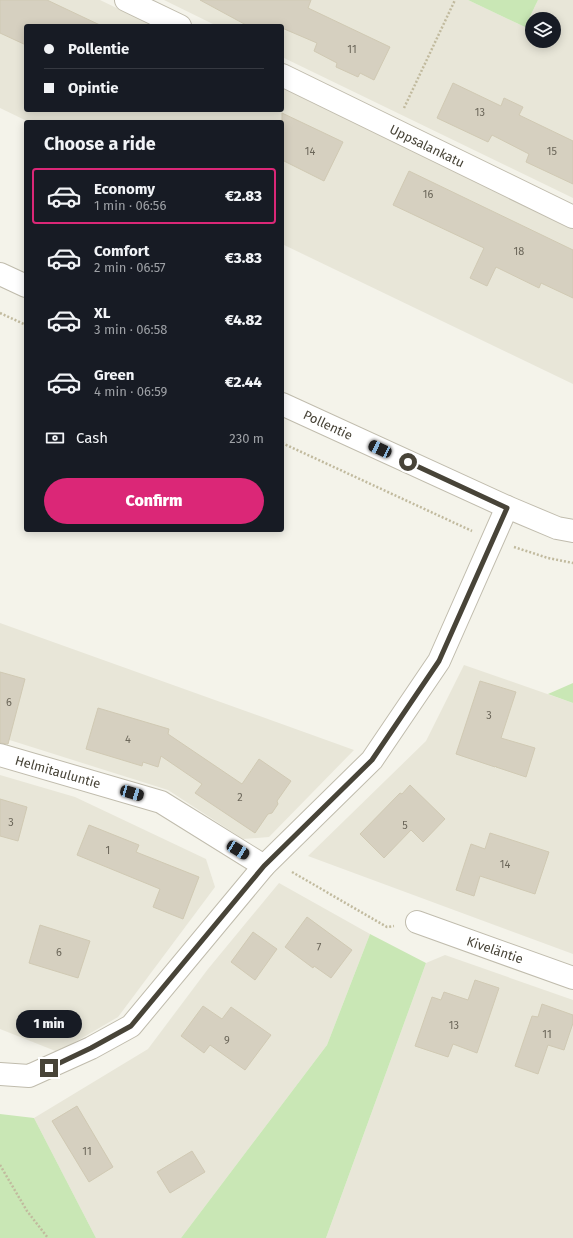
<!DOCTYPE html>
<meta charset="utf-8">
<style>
body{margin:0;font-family:"Fira Sans",sans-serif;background:#20242c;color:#f1f3f6;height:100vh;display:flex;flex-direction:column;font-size:15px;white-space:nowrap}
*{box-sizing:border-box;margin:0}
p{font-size:13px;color:#9ea1a6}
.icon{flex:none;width:22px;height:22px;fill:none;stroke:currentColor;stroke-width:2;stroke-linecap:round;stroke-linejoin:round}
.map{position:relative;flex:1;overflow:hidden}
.details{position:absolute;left:24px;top:120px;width:260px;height:412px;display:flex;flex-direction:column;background:#171b24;border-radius:4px;box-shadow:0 2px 10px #0003}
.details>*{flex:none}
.hud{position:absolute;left:24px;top:24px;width:260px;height:88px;border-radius:4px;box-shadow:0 2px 10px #0003;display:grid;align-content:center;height:88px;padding:0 20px;background:#171b24}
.buttons{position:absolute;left:525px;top:12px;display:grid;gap:8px}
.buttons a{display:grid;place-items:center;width:36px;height:36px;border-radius:50%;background:#171b24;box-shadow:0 2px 10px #0003;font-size:20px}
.end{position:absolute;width:18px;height:18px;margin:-9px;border:5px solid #484438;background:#fff;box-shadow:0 0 0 2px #fff}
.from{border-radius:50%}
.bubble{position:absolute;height:28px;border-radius:14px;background:#171b24;box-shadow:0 2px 10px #0003;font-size:13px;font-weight:800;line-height:28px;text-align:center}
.car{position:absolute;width:12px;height:24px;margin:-12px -6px;border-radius:5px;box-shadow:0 0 3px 1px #0007;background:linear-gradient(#222 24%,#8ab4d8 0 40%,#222 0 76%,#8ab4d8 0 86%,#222 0)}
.hud b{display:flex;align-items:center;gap:14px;height:38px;font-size:15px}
.hud b+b{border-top:1px solid #363941}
.hud i{width:10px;height:10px;background:#f1f3f6}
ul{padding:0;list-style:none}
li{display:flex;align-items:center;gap:12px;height:56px;margin:0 8px 6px;padding:0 12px;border:2px solid transparent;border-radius:4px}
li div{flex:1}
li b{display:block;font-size:15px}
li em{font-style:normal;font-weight:800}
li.current{border-color:#db2777}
li>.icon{width:36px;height:36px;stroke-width:1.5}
h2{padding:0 20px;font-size:18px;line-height:48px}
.pay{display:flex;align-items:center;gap:10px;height:44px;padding:0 20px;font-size:15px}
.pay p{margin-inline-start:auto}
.action{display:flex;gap:8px;margin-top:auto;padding:8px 20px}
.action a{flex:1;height:46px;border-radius:24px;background:#db2777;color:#fff;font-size:16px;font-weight:800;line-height:46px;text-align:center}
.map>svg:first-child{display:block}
</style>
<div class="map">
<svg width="573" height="1238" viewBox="0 0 573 1238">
<rect width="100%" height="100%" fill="#f4f3ea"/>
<!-- residential -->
<g fill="#e8e6d8" fill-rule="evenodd">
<path d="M0,0H100L154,26H26V110H282V88L573,228V384L282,244V122H29L0,108Z"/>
<path d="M164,0H468L525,27L538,0H573V198L282,57V26H217ZM532,19H554V41H532Z"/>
<path d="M0,623L354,750L269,837L243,839L168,790L0,737Z"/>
<path d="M464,665L573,703V954L308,856L426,741Z"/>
<path d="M0,775L75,797L206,859L215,887L118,1017L58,1052L0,1029Z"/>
<path d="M279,883L370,934L327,1045L181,1238H96L34,1118L148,1049L208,969Z"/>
<path d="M445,955L573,1000V1238H326L426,963Z"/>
</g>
<!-- green -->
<g fill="#c9e7b5">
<path d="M468,0H538L525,27Z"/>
<path d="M573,683V703L548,694Z"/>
<path d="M370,934L426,963L326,1238H181L327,1045Z"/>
<path d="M0,1114L34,1118L96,1238H0Z"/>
</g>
<!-- building -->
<g fill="#d6d0c0" stroke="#d0c9b3">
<path d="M0,0H47L102,26H26V45L0,33Z"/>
<path d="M200,0H311L308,8L390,47L374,80L360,73L358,77L336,67L337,63L314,51L317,43L282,28V26H248Z"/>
<path d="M453,83L501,106L504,98L523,107L519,115L573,141V184L526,162L529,154L492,135L488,142L437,118Z"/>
<path d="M282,113L343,142L324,181L282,160Z"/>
<path d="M409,171L573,250V298L541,283L539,288L496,267L487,286L470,278L484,248L393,205Z"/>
<path d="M0,672L25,679L8,744L0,743Z"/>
<path d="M480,681L516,692L501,738L535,748L526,777L496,767V766L495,767L456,754Z"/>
<path d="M98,708L169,729L168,734L242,784L259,759L291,781L277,801L278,804L272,813L268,814L255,833L195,793L202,784L161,756L158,767L143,762L142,766L86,749Z"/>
<path d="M410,785L445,819L423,842L411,830L384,858L360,834L400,793L402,794Z"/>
<path d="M0,799L27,807L18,841L0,836Z"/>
<path d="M89,825L139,845L136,852L199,877L183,919L153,907L160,889L77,855Z"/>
<path d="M490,833L549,852L535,894L480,876L474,896L456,890L471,844L485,849Z"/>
<path d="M307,917L352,950L331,978L314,966L313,968L285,947Z"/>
<path d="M40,925L90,941L78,978L29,963Z"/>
<path d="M253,932L277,949L255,980L231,962Z"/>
<path d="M475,980L499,988L477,1053L453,1044L448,1057L415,1046L432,997L441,1000L444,992L468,1000Z"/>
<path d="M542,1004L573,1015V1023L564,1050L548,1045L538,1074L515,1066L532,1016L538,1017Z"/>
<path d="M203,1006L222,1019L231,1007L271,1035L245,1070L210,1045L204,1053L181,1036Z"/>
<path d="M77,1106L113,1167L89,1182L52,1121Z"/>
<path d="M192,1151L205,1172L170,1193L157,1172Z"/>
</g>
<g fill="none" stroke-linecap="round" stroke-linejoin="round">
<!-- minor casing -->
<g stroke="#c0bcad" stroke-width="24">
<g id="minor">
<path d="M126,0L180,26"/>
<path d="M282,75L573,217"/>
<path d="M0,274L26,286"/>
<path d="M282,404L507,507L557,528L573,531"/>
<path d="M0,755L161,802L264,866"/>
<path d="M417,922L573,978"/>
<path d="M0,1074L29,1076L91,1048L131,1026L264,866L372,760L439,661L507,507"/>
</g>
</g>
<!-- path -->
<g stroke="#c1ba9e" stroke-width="2.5" stroke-dasharray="2 2" stroke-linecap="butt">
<path d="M404,108L455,0"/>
<path d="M0,313L26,325"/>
<path d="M282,443L472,531"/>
<path d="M514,547L548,558L573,563"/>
<path d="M292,872L387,927L394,926"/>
<path d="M0,1165L27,1211L48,1238"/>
</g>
<!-- minor -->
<use href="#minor" stroke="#fff" stroke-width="22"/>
</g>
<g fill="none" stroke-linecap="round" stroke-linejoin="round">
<!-- route -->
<path stroke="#484438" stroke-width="5" d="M49,1068L91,1048L131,1026L264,866L372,760L439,661L507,508L408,462"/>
</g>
<g text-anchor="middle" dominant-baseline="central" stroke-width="3" stroke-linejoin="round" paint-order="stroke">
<!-- number labels -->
<g font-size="11" fill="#6c675a">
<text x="352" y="49">11</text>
<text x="480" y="112">13</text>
<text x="310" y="151">14</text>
<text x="552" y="151">15</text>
<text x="428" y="194">16</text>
<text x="519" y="251">18</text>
<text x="9" y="702">6</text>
<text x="489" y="715">3</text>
<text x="128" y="739">4</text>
<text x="240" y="797">2</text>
<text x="11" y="822">3</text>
<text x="405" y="825">5</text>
<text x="108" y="850">1</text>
<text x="505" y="864">14</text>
<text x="319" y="947">7</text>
<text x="59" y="952">6</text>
<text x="454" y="1025">13</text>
<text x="547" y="1034">11</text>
<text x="227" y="1040">9</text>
<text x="87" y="1151">11</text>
</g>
<!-- street labels -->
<g font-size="13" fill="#484438" stroke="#fff">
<text transform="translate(427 146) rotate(26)">Uppsalankatu</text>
<text transform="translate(328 425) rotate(25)">Pollentie</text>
<text transform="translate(58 772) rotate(16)">Helmitauluntie</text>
<text transform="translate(495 950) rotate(19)">Kiveläntie</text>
</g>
</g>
</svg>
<div class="buttons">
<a><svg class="icon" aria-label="layers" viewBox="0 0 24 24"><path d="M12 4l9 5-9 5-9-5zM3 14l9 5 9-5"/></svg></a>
</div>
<i class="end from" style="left:408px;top:462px"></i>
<i class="end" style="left:49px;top:1068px"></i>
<div class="bubble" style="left:16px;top:1010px;width:66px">1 min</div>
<i class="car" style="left:380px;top:449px;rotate:295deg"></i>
<i class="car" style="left:132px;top:793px;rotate:106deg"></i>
<i class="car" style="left:238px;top:850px;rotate:122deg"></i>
<div class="hud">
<b><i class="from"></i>Pollentie</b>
<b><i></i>Opintie</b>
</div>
<section class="details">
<h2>Choose a ride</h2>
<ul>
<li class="current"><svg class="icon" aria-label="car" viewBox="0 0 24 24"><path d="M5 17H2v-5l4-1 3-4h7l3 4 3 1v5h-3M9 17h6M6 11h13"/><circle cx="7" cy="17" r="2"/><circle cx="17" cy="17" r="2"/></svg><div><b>Economy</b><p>1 min · 06:56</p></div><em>€2.83</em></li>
<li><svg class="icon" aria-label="car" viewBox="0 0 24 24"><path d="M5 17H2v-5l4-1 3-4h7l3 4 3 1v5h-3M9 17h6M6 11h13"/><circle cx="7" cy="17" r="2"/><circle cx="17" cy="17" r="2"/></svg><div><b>Comfort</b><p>2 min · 06:57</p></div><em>€3.83</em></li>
<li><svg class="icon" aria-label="car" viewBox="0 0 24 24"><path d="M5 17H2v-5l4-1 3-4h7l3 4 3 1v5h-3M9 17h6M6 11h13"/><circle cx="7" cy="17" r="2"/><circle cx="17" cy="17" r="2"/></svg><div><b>XL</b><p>3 min · 06:58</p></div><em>€4.82</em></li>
<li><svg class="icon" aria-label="car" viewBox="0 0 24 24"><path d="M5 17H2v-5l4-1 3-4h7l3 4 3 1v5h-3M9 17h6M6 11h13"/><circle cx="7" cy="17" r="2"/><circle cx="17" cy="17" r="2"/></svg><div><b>Green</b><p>4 min · 06:59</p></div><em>€2.44</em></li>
</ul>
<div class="pay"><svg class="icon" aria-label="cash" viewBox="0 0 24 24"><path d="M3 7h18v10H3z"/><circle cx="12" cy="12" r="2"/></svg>Cash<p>230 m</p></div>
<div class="action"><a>Confirm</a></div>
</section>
</div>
